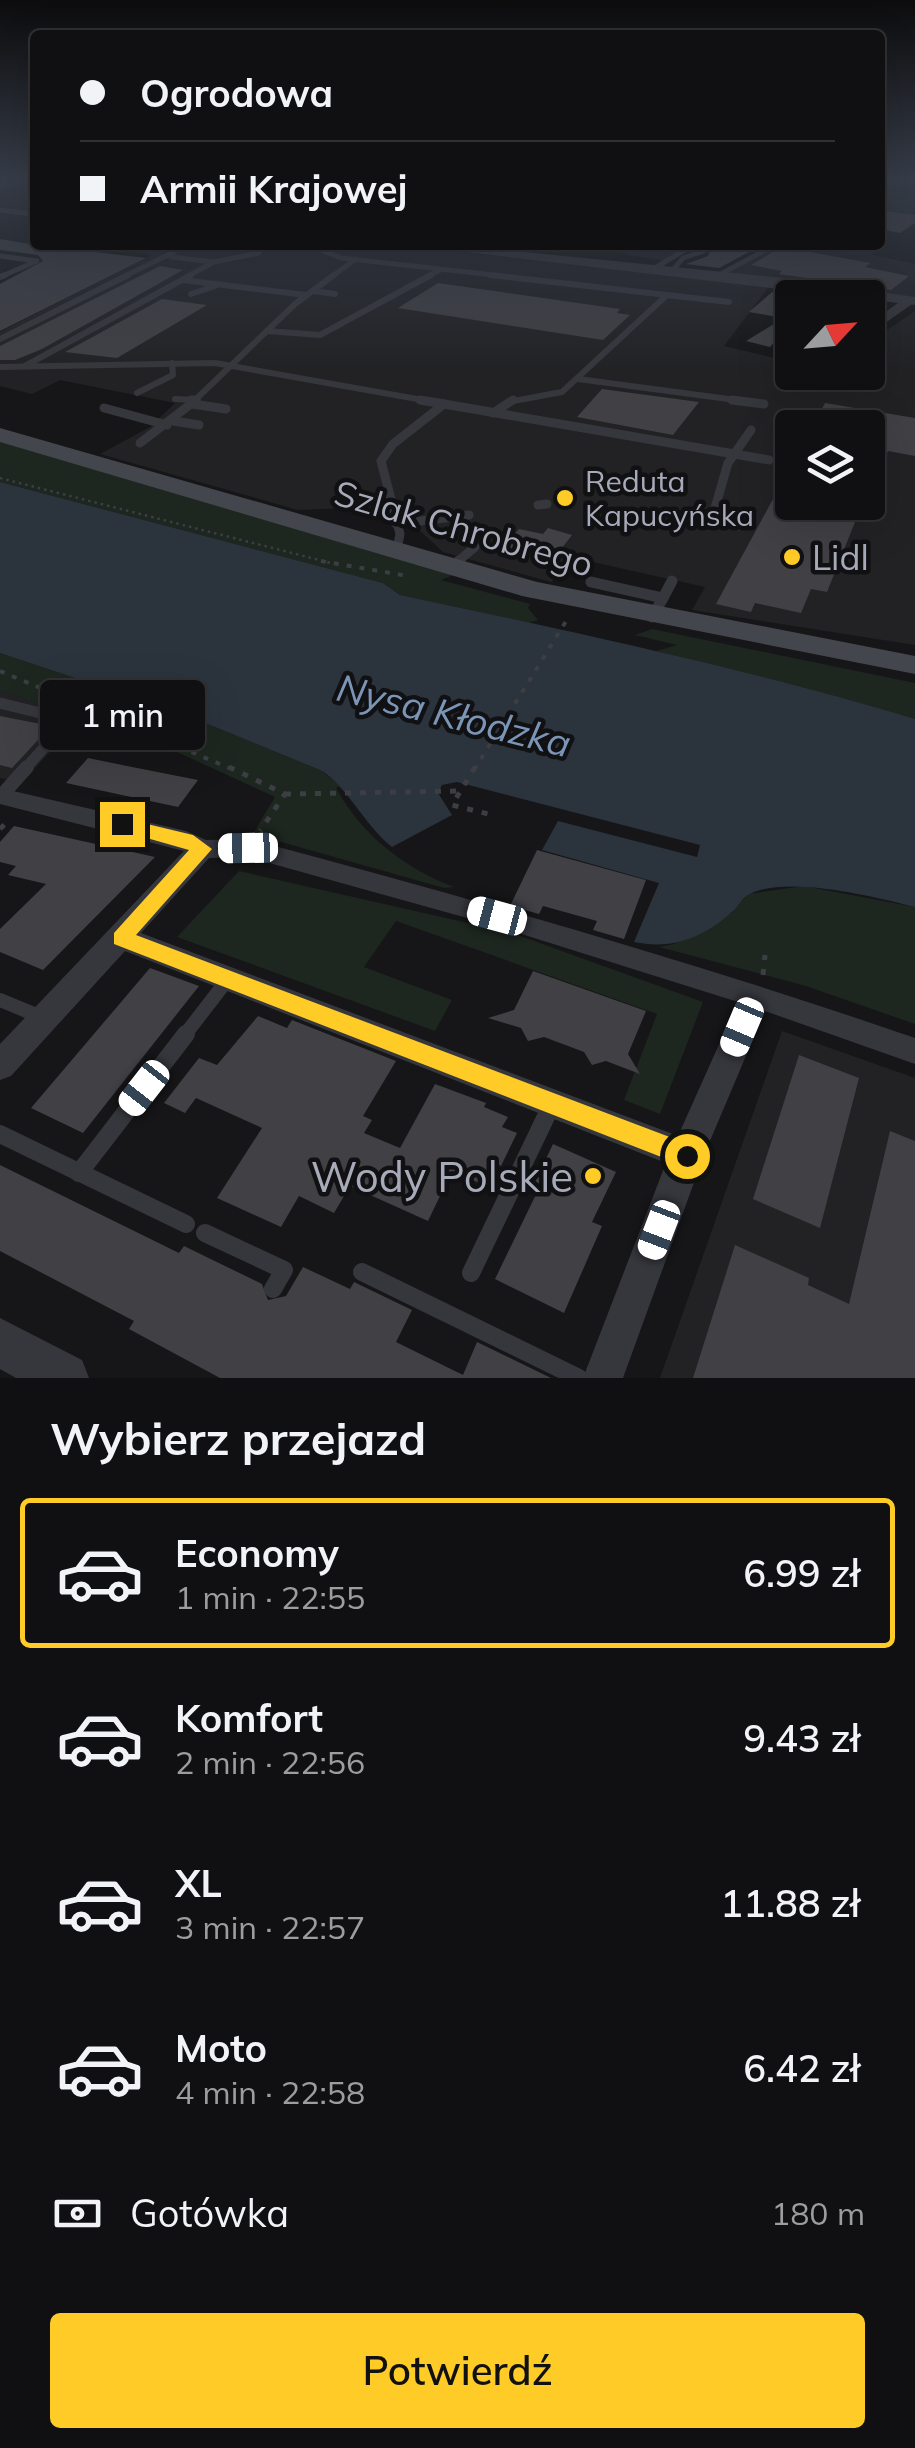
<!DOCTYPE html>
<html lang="pl">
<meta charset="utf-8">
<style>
body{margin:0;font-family:Mulish,sans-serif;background:#1e1e20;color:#f1f3f6;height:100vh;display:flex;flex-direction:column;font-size:38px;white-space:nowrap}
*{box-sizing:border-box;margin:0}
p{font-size:32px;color:#9c9d9f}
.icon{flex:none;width:55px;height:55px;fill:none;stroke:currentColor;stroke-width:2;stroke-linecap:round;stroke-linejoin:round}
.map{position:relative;height:1378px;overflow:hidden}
.side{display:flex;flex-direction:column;background:#101012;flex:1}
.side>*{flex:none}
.banner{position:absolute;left:30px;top:30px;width:855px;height:220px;border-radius:10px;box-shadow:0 10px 40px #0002,0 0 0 2px #303032;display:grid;align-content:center;height:220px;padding:0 50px;background:#101012}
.needle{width:65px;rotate:64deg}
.fabs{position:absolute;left:775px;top:280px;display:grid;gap:20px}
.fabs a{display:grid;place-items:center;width:110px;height:110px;border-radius:10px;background:#101012;box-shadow:0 10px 40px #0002,0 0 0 2px #303032;font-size:50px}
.end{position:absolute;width:45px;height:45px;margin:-22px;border:12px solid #ffcc27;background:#111;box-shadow:0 0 0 5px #111}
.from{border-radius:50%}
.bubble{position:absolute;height:70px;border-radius:10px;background:#101012;box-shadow:0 10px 40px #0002,0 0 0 2px #303032;font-size:32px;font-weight:600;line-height:70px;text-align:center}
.car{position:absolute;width:30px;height:60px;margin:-30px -15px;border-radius:12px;box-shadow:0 0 8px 2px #0007;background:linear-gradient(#fff 24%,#345 0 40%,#fff 0 76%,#345 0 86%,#fff 0)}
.banner b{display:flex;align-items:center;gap:35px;height:95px;font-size:38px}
.banner b+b{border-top:2px solid #303032}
.banner i{width:25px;height:25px;background:#f1f3f6}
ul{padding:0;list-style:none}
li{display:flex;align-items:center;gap:30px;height:150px;margin:0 20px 15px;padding:0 30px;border:5px solid transparent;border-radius:10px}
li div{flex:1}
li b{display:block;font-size:38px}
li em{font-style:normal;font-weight:600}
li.current{border-color:#ffcc27}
li>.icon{width:90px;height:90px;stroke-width:1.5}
h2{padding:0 50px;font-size:45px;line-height:120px}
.pay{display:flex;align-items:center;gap:25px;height:110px;padding:0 50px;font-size:38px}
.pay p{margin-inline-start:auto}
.button{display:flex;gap:20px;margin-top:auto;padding:20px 50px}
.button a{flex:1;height:115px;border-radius:10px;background:#ffcc27;color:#111;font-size:40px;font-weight:600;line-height:115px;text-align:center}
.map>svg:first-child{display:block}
</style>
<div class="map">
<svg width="915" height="1378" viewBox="0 0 915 1378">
<rect width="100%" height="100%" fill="#161618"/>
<!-- built -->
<g fill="#222225" fill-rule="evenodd">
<path d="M84,245L430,249L771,284L724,346L792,362V372H868V343L915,311V645L692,610L705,587L579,559L551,582L443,552L418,529L367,507L298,510L100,454L150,427L175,403L60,380L32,394L0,386V332L152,255ZM792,428H868V502H792Z"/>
<path d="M577,245H698L669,262Z"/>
<path d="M780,245H849L878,250L871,255L915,264V298L728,273Z"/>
<path d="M0,690L83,716L21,783L0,778Z"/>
<path d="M782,1031L915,1078V1378H660Z"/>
</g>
<!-- green -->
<g fill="#1d261f">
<path d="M880,179H915V214L880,209Z"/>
<path d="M0,441L453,575L441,580L530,604L528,608L538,620L528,623L400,595L383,583L0,482Z"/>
<path d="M652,629L915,683V719L656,651L677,645L635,635Z"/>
<path d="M0,653L183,714L320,770L341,786L336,788C362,835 404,868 454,887L444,888L253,834L275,797L177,752L0,690Z"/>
<path d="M239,871L512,933L703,1002L660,1114L624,1100L657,1014L396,921L364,967L452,1000L435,1031L177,937Z"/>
<path d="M804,886L915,907V1024L806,986L659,947L674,944L733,912L748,894Z"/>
</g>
<!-- water -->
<path fill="#2b333d" d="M0,482L383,583L400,595C573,632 746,668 915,719V907C877,897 783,874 748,895C742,898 738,908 732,912C703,938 672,950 634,942L659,883L542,850L558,821L697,857L700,845L457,782L442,785L438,793L452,815L392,847C365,826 345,783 320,770L183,714L0,653Z"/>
<!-- building -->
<g fill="#404045">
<path d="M880,210L915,215V223L900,233L880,229Z"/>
<path d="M0,239L35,245L146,258L0,331V284L43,261L38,255L0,250Z"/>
<path d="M705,245H762L719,268L686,264L708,256L710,250Z"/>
<path d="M781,247L871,263L865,267L909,276L891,290L779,274L782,271L751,265Z"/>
<path d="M160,266L183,270L42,349L15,360H0V346Z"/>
<path d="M438,283L620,309L617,313L630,315L603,340L398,308Z"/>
<path d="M772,292L820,298H792V323L770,347L746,341L784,318L749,312Z"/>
<path d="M162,299L207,305L117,358L65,352Z"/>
<path d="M602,389L699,402L673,435L577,417Z"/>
<path d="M825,403L915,418V456L888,451L869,501L868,428H812Z"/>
<path d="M792,464V502H863L827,592L811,589L801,613L755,603L751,612L716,604Z"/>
<path d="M548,528L572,535L552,561L502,549L519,529L543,534Z"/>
<path d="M0,716L51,726L12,768L0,765Z"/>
<path d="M88,758L132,767L198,780L178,807L66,783Z"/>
<path d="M14,826L155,857L43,970L0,952V929L46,884L8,875L16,866L0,862V842Z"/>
<path d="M537,850L646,880L624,939L593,930L597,921L543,906L539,914L510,906Z"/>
<path d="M150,968L199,986L83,1133L31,1108Z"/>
<path d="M533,971L646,1011L628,1054L640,1074L606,1061L592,1065L584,1052L544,1037L528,1041L521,1028L488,1018L514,1010Z"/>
<path d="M258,1016L287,1028L292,1020L396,1061L363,1116L372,1120L364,1133L400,1148L435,1084L486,1103L484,1107L508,1117L502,1127L517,1133L501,1166L496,1163L486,1186L452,1171L428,1221L350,1186L334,1213L299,1196L281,1227L217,1198L262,1128L196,1098L185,1113L164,1103L199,1058L217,1065Z"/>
<path d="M799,1055L859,1078L820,1228L753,1199Z"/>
<path d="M890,1131L915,1141V1378H693L735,1245L809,1278L808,1285L849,1304Z"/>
<path d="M553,1144L616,1172L592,1222L602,1226L564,1313L495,1279L541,1184L535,1182Z"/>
<path d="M0,1165L179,1253L184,1246L262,1284L268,1300L286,1296L303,1267L350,1289L354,1282L412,1310L396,1342L463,1375L477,1342L551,1378H220L129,1329L134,1321L0,1251Z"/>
</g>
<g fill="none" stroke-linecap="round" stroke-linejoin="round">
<!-- path-far2 -->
<g stroke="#3c3e44" stroke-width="2.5" stroke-dasharray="2.5 4" stroke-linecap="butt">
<path d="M880,182L915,180"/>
<path d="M0,478L331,563"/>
</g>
<!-- path-far1 -->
<g stroke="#3c3e44" stroke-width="4" stroke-dasharray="5 8" stroke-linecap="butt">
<path d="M321,561L408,576"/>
<path d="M0,671L234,770"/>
<path d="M474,770L568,618"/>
</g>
<!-- path -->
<g stroke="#3c3e44" stroke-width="5" stroke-dasharray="6 9" stroke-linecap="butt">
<path d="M229,767L285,794L260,831"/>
<path d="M475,767L452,805L492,815"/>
<path d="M285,794L460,791"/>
<path d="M0,829L9,820"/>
<path d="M763,975L765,955"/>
</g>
<!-- service-far5 -->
<g stroke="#36373d" stroke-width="5">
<path d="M0,187L23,180"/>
<path d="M0,210L32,214"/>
<path d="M146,245H309L341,258L512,277"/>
<path d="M499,246L526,245"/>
<path d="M0,256L37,261L0,277"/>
<path d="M171,257L214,262L186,277"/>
<path d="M214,262L259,253"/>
<path d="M653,269L693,245"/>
<path d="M672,271L683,258L704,251"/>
<path d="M719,275L775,245"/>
<path d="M123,277L174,252"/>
<path d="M331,277L356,259"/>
<path d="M426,277L440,270"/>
</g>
<!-- service-far4 -->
<g stroke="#36373d" stroke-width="6">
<path d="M490,275L667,295L562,392L508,402"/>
<path d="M0,277L5,275"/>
<path d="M183,280L306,295"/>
<path d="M313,291L335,294"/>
<path d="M191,294L215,286"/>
<path d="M667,295L729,302"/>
<path d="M267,331L320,335L431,275"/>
<path d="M0,339L128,275"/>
<path d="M25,366L191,275"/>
<path d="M0,367L215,363L434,402"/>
<path d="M578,379L751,402"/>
<path d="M137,393L173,375L172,363"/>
<path d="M175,399L196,400"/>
<path d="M193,402L295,304L334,275"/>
</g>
<!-- service-far3 -->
<g stroke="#36373d" stroke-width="9">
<path d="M191,400H196"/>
<path d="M732,400L764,404"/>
<path d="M192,404L226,409"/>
<path d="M444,404L769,460"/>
<path d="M104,408L167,425"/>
<path d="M493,413L513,400"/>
<path d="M173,421L199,425"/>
<path d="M140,443L196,400"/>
<path d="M538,505L547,504"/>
<path d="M396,524L469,515"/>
<path d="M738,526L713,515L728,463L751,430"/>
<path d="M397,550L400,534L381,461L393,444L444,404L420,400"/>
<path d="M456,563L475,547"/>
</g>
<!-- service-far2 -->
<g stroke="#36373d" stroke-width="11">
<path d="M453,566L459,561"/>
<path d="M591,582L663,598L652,617"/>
<path d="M663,598L672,581"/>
<path d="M0,703L69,720L24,770"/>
</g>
<!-- service-far1 -->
<g stroke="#36373d" stroke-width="14">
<path d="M1,796L27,767"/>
<path d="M0,1000L41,1017"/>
<path d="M184,1036L228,979"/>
</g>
<!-- service -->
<g stroke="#36373d" stroke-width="18">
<path d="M0,1134L186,1224"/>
<path d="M79,1173L186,1034"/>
<path d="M205,1233L284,1270L273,1289"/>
<path d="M362,1272L579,1378"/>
<path d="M471,1273L552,1104"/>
</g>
<!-- minor -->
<g fill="#36373d" fill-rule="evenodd">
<path d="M906,297H914L915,302L868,335V325Z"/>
<path d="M0,788L186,831L206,840L248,839C473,899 695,962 915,1038V1064L765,1011L704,1155L623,1378H583L666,1163L125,951L11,1076L0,1080V1044L184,851L0,804ZM248,857L496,926L738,1002L678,1136L141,933L209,858Z"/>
</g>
<!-- tertiary -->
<g fill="#36373d" fill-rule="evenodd">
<path d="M407,245H454L783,278L915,297V305Z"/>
<path d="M0,1318L82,1360L89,1378H16L0,1369Z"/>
</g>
<!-- secondary -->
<path fill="#44464d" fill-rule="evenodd" d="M0,428L537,582L915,656V674L522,596L0,442Z"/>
</g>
<!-- sky -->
<linearGradient id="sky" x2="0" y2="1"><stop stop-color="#0c0c0d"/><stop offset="0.48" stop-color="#363c48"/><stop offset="1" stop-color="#363c48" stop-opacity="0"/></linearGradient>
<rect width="915" height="372" fill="url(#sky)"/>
<!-- route -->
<path fill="#ffcc27" d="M122,818L193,835L212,849L136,935L696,1147L700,1156L696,1164L687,1167L114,944V933L189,850L115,829V820Z"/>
<!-- markers -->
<g fill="#ffcc27" stroke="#111113" stroke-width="4">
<circle cx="565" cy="498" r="10"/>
<circle cx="792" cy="557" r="10"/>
<circle cx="593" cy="1176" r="10"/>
</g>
<g text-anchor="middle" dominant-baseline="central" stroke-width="9" stroke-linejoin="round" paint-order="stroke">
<!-- far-poi labels -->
<g font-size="30" fill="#a7aab9" stroke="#111113" text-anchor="start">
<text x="585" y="481">Reduta<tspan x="585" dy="34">Kapucyńska</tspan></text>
</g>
<!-- street labels -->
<g font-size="35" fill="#a7aab9" stroke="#111113">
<text transform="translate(464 528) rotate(16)">Szlak Chrobrego</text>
</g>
<!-- poi labels -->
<g font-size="35" fill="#a7aab9" stroke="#111113" text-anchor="start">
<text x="812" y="557">Lidl</text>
</g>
<!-- water labels -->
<g font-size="38" font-style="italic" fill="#7b95b7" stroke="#111113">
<text transform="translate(454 715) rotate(14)">Nysa Kłodzka</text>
</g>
<!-- near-poi labels -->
<g font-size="42" fill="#a7aab9" stroke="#111113" text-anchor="end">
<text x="573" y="1176">Wody Polskie</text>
</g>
</g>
</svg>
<div class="fabs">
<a><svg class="needle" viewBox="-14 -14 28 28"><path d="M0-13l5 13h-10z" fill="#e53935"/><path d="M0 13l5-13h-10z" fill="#9c9d9f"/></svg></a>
<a><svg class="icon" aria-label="layers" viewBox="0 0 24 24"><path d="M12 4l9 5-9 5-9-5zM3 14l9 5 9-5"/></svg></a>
</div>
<i class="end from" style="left:687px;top:1156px"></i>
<i class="end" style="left:122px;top:824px"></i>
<div class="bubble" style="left:40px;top:680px;width:165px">1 min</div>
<i class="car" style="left:248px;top:848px;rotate:269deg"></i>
<i class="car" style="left:497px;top:916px;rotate:285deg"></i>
<i class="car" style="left:742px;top:1027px;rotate:203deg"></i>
<i class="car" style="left:144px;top:1088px;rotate:218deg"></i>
<i class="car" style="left:659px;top:1230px;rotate:201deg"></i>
<div class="banner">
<b><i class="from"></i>Ogrodowa</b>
<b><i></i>Armii Krajowej</b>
</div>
</div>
<section class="side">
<h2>Wybierz przejazd</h2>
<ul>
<li class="current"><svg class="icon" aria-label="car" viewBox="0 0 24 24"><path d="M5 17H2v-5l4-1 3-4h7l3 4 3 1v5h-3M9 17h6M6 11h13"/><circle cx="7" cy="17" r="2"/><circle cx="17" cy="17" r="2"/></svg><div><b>Economy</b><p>1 min · 22:55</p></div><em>6.99 zł</em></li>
<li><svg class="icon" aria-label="car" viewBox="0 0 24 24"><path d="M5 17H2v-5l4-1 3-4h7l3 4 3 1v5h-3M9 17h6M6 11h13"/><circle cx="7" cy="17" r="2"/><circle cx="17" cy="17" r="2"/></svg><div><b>Komfort</b><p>2 min · 22:56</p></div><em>9.43 zł</em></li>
<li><svg class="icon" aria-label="car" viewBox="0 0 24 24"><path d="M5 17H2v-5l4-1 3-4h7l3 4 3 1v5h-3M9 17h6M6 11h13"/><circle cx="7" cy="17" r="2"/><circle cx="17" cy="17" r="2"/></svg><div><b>XL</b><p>3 min · 22:57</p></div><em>11.88 zł</em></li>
<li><svg class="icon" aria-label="car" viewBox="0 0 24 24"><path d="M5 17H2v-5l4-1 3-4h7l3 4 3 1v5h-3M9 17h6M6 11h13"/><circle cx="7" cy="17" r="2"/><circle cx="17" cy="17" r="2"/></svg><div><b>Moto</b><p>4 min · 22:58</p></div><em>6.42 zł</em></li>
</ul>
<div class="pay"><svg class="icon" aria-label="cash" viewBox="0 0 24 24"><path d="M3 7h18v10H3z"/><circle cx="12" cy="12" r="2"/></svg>Gotówka<p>180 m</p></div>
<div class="button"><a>Potwierdź</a></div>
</section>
